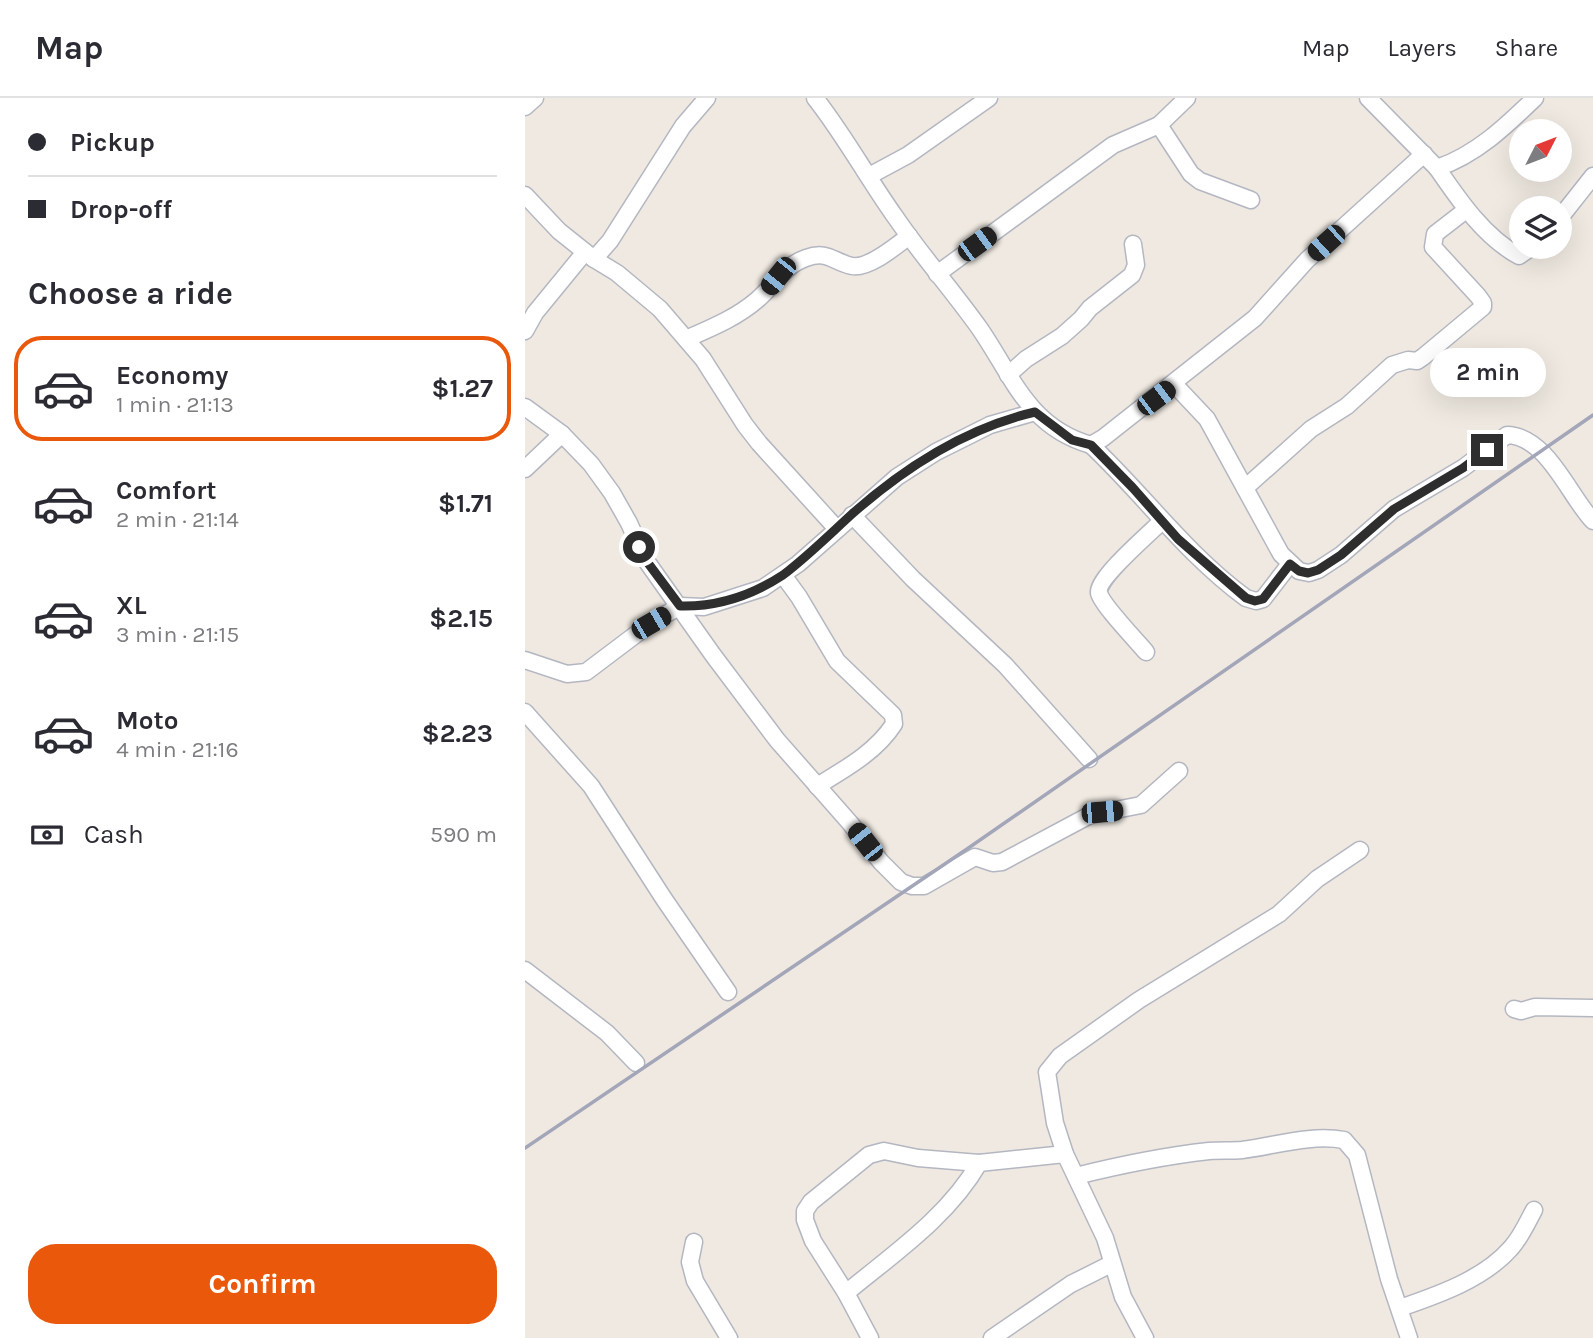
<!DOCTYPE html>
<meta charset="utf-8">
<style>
body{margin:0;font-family:Karla,sans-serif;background:#f2f2f3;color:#2b2b33;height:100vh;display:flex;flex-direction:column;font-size:26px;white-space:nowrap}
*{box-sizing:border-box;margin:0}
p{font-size:23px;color:#7c7c81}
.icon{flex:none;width:38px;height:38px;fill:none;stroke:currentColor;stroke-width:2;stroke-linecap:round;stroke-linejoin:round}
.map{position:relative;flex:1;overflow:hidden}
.side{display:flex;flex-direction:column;background:#fff;width:525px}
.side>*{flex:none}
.hud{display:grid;align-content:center;height:154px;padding:0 28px;background:#fff}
.needle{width:46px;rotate:48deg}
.fabs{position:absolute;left:984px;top:21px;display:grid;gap:14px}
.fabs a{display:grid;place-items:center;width:63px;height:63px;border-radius:50%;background:#fff;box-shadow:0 7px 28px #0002;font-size:35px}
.end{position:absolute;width:32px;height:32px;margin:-16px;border:9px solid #2e2e2e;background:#fff;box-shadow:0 0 0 4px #fff}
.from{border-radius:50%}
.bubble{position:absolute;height:49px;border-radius:24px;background:#fff;box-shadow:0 7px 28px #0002;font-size:23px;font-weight:700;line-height:49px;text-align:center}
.car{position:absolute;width:21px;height:42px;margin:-21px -10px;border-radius:9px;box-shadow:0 0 5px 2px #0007;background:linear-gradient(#222 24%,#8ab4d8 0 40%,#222 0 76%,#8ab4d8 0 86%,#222 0)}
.hud b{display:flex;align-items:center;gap:24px;height:66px;font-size:26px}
.hud b+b{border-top:2px solid #e1e1e2}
.hud i{width:18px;height:18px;background:#2b2b33}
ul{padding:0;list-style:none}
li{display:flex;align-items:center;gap:21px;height:105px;margin:0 14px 10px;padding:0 14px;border:4px solid transparent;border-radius:28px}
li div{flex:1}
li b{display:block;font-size:26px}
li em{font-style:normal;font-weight:700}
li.current{border-color:#ea580c}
li>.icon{width:63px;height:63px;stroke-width:1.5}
h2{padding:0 28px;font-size:32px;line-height:84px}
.pay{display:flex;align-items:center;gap:18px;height:77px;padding:0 28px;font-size:26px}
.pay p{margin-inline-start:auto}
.cta{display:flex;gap:14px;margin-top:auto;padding:14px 28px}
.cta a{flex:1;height:80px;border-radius:28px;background:#ea580c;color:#fff;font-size:28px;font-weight:700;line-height:80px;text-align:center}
header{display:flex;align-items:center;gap:42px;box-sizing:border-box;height:98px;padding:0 35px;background:#fff;border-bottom:2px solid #e1e1e2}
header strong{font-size:33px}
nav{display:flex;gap:38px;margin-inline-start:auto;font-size:24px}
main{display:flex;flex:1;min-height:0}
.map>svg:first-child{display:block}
</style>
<header>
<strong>Map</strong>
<nav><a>Map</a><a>Layers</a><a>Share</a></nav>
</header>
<main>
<section class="side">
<div class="hud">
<b><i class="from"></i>Pickup</b>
<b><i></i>Drop-off</b>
</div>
<h2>Choose a ride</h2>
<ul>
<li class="current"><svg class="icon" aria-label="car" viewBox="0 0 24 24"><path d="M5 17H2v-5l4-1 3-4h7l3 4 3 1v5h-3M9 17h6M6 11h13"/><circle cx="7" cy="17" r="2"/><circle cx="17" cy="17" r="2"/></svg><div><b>Economy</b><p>1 min · 21:13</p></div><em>$1.27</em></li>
<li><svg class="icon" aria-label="car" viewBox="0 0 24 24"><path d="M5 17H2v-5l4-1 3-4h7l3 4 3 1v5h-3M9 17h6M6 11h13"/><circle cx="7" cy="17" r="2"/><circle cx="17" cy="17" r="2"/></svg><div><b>Comfort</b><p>2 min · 21:14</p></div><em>$1.71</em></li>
<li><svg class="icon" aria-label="car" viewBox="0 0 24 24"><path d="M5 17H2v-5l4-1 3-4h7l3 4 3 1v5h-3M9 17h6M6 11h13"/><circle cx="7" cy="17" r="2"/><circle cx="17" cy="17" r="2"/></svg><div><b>XL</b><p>3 min · 21:15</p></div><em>$2.15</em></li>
<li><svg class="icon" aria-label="car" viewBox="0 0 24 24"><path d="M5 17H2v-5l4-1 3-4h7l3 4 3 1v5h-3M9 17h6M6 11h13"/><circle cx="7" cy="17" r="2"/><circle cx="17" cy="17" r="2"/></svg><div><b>Moto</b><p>4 min · 21:16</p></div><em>$2.23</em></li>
</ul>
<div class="pay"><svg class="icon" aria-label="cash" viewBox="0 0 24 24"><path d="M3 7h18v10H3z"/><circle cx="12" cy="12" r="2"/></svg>Cash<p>590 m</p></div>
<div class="cta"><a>Confirm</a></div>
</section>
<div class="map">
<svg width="1068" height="1240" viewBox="0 0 1068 1240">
<rect width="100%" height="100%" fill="#efe9e1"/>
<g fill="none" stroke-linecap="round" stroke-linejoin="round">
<!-- minor casing -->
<g stroke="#b4b7c1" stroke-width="19">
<g id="minor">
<path d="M290,0C320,38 343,81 371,120C397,158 428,193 455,231C488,279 503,329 566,347L578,340L730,220L782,162L899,56"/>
<path d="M843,0L912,70C951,57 981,28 1010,0"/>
<path d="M0,9L10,0"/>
<path d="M634,27L666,76L675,83L726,102"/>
<path d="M912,70C934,102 959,139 994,158L1007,149"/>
<path d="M344,78L383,57L464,0"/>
<path d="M0,97L34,133L69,161L92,175L135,211L178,261L220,327L234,345L312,431"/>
<path d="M1034,121L1068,78"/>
<path d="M69,161L85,143L158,28L182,0"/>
<path d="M412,176L588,47L634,27L662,0"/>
<path d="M0,233L10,215L60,154"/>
<path d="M161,241C186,230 211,220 232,202C250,187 258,168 281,160C303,152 308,164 327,168C344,171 371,148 384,138"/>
<path d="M483,277L501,261L537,238L556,221L565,210L607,177L611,167L608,146"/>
<path d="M649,286L682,321L756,456L774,473L784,475L793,472L816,457L869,411L938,370L982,337C1022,338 1044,398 1068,423"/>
<path d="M0,309L37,336L66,366L87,395L104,425L120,461L188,557L252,642L325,725L356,764L376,784L387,788H399L450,759L468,765L477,764L565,717L616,707L654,673"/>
<path d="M566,347C619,397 662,457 721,500L731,503L738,501L765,466"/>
<path d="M0,371L37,336"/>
<path d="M720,390L786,331L822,308L867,267L883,262L892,263L898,259L958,209V205L953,198L908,149L910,136L941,112"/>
<path d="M327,417L388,481L480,567L564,661"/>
<path d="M258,477L274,499L312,563L368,617L369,626C351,654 320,671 292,688"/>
<path d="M621,554C611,542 577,507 574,495C571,481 626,434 637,423"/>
<path d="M0,562L42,576L61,574L126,525L155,508L179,509L238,490L273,466L372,379L411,354L465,327L510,314"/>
<path d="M0,614L66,688L139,801L203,894"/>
<path d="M0,872L82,935L111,965"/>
<path d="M989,911L996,913L1010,909L1068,910"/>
<path d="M551,1078C595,1067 639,1058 684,1053C695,1052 706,1053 717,1052C750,1048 785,1036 819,1042L832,1057L864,1181L884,1240"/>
<path d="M169,1144L165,1164L170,1183L204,1240"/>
<path d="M321,1195C368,1156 423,1119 454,1065"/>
<path d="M875,1210C913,1197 959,1181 986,1150C996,1139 1002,1125 1009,1112"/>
<path d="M345,1240L321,1195L288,1143L280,1122V1113L286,1104L344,1057L359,1053L393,1060L454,1065L540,1056"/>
<path d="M467,1240L546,1186L586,1166"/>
<path d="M620,1240L598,1199L580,1140L540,1056L530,1025L522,974L535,958L614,902L754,816L792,781L835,752"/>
</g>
</g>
<!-- minor -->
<use href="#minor" stroke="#fff" stroke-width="16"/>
<!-- rail -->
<path stroke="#a3a6b8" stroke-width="3.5" d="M0,1050L442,751L1068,317"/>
</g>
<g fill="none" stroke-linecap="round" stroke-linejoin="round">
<!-- route -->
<path stroke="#2e2e2e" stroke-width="9" d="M114,449L120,461L155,508C193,509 226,498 258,477C283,458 304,437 327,416C379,370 441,330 510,314L547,342L566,347L608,390L653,441L721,500L730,503L738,501L765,466L774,473L783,475L793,472L816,457L869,411L938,370L962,352"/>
</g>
</svg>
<div class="fabs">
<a><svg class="needle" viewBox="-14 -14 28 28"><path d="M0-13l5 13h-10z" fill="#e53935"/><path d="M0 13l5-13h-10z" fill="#7c7c81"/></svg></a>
<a><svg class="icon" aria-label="layers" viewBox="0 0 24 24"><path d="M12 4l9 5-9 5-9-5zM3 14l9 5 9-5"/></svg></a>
</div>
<i class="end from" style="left:114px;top:449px"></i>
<i class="end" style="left:962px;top:352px"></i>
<div class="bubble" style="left:905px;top:250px;width:116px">2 min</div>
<i class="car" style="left:801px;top:145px;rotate:228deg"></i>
<i class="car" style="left:452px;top:146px;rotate:54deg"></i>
<i class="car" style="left:253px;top:178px;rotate:219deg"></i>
<i class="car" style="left:631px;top:300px;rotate:53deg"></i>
<i class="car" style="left:126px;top:525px;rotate:60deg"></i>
<i class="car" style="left:577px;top:714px;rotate:85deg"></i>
<i class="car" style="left:340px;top:744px;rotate:322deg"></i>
</div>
</main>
